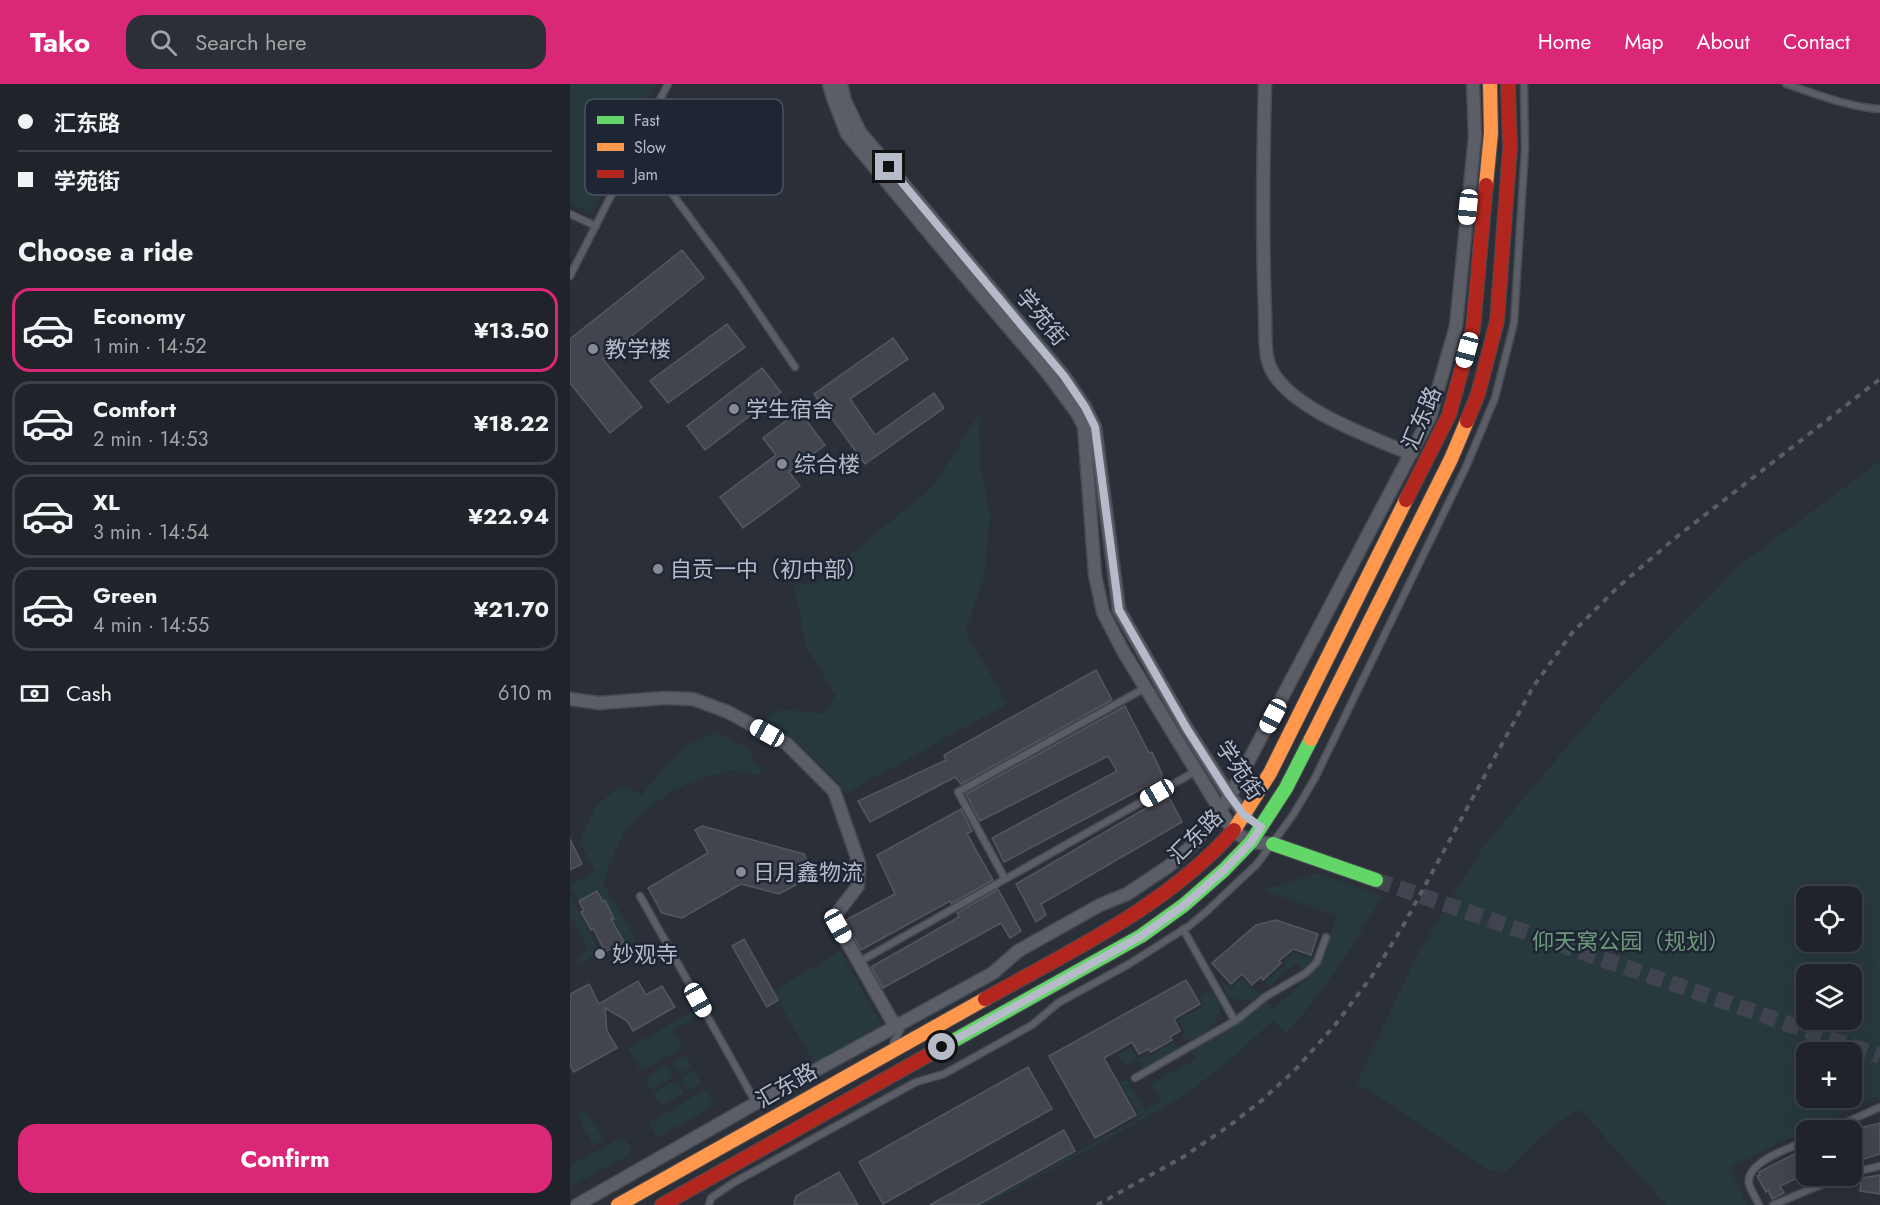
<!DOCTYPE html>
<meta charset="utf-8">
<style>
body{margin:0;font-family:Jost,"Noto Sans SC",sans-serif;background:#2d2f36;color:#f1f3f6;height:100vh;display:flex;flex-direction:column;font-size:22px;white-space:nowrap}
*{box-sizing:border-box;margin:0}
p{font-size:20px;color:#a2a4a8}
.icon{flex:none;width:33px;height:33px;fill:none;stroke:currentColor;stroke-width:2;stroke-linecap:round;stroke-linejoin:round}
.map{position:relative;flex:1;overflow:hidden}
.side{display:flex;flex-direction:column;background:#20232a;width:570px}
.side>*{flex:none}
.banner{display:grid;align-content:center;height:132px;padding:0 18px;background:#20232a}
.controls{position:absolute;left:1226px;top:802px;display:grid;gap:12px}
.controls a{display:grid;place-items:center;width:66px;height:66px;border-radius:12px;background:#20232a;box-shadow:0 6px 24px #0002,0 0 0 2px #3d4047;font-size:30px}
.end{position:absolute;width:27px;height:27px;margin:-14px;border:8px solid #b5bbc9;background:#111;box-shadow:0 0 0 3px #111}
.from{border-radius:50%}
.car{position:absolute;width:18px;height:36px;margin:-18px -9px;border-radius:8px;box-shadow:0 0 4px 2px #0007;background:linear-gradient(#fff 24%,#345 0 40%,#fff 0 76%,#345 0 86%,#fff 0)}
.banner b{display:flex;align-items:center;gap:21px;height:57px;font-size:22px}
.banner b+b{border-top:2px solid #3d4047}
.banner i{width:15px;height:15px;background:#f1f3f6}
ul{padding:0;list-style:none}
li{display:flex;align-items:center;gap:18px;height:84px;margin:0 12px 9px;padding:0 6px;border:3px solid #3d4047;border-radius:18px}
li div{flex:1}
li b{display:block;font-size:22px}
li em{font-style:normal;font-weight:700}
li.active{border-color:#db2777}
li>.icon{width:54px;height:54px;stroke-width:1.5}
h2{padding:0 18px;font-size:27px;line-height:72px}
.pay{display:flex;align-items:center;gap:15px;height:66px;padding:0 18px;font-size:22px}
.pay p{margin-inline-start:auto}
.cta{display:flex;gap:12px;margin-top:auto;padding:12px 18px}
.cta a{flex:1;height:69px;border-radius:18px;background:#db2777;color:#fff;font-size:24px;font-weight:700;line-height:69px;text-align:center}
header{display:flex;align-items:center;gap:36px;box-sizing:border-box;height:84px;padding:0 30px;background:#db2777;color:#fff}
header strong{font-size:28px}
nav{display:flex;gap:33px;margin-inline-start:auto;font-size:21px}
.search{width:420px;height:54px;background:#2d2f36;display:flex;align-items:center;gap:15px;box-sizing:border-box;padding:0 21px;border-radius:18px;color:#a2a4a8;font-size:22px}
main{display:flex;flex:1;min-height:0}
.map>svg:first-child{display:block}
</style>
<header>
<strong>Tako</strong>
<div class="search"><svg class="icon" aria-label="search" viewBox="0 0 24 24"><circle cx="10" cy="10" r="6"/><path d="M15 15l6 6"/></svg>Search here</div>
<nav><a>Home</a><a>Map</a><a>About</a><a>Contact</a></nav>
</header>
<main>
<section class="side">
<div class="banner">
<b><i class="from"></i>汇东路</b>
<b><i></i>学苑街</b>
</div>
<h2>Choose a ride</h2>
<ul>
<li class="active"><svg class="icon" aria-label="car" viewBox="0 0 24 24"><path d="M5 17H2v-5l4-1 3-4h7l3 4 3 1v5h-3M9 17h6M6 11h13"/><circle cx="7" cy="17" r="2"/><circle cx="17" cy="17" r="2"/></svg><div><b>Economy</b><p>1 min · 14:52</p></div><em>¥13.50</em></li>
<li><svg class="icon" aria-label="car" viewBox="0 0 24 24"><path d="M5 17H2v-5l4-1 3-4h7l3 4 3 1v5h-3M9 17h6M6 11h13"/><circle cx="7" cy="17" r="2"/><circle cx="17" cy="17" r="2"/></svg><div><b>Comfort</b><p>2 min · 14:53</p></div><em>¥18.22</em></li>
<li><svg class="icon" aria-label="car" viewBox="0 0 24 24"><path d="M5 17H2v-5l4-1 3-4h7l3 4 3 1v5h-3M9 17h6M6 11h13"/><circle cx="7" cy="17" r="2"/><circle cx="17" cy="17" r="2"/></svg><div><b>XL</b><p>3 min · 14:54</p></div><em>¥22.94</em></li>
<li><svg class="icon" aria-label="car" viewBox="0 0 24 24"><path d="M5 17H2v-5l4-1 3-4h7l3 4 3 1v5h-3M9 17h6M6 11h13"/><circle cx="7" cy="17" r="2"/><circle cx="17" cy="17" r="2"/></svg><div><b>Green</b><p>4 min · 14:55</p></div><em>¥21.70</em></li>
</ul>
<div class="pay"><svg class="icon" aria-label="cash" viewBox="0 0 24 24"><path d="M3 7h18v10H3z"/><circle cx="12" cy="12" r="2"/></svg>Cash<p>610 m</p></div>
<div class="cta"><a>Confirm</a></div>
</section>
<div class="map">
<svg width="1310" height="1121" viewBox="0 0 1310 1121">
<rect width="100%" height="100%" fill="#2b2f38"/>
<!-- green -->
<g fill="#28393e" fill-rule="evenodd">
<path d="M0,0H86L22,129L0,119Z"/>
<path d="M409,330L410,380L420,431L414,494L395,547L437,620L275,710L269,699L223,655L192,636L211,625L253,630L266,611L236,563L224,501L245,499L363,403Z"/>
<path d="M1310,377V1014L1306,1013L1159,1083L1177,1121H1096L1009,1024L965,1058L936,1088L919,1086L787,999L846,873L912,764L1034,619L1170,481ZM1236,813H1281V858H1236ZM1236,891H1281V936H1236ZM1236,969H1281V1014H1236Z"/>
<path d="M147,648L184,668L181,676L193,684L188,691L165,686L131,694L102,707L76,726L55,747L44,769L33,799L62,850L64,859L51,866L49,861L53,858L41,835L45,834L41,829L36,815L33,818L27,807L9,817L0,801L26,787L9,758L26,723L50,701L72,711L100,676L121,659Z"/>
<path d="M747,789L812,812C784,861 755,907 716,949L703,936L664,973L614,1011L549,1049L415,1121H410L570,1033L550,999L556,995L575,1026L591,1017L581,1000L626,975L620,965L670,937L695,916L703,925L739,893L750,879L767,832L693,806Z"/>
<path d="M0,811L30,869L7,880L5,876L13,872L12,869L18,865L3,834L0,835Z"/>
<path d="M270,867L313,943L245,981L203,907Z"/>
<path d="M720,867L743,875L733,886L726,879L699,903L695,898L715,880L714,878L723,870Z"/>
<path d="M672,894L682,905L684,904L690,911C680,917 670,917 659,913L651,900L654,898L661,905Z"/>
<path d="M641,906L650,922C649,943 633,949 617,958L612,951L615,949L608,936L634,922L629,912Z"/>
<path d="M126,926L129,932L103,947L112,964L71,987L58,964Z"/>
<path d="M603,958L607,964L572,984L567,976L555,982L548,970L561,963L568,975L578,970L580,972Z"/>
<path d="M116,971L122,983L111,989L110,987L107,988L101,979Z"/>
<path d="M97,981L103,991L100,992L101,994L81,1006L75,994Z"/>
<path d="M124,986L131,999L117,1007L112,997L114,995L113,992Z"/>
<path d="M103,998L105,1000L108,999L114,1009L91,1022L83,1009Z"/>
<path d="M135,1006L145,1021L91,1052H86L80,1041L81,1037Z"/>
<path d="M16,1026L33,1055L23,1061L7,1031Z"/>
<path d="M48,1055H54L61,1065L60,1070L0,1103V1082Z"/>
</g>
<!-- building -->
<g fill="#42454d" stroke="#53575f" stroke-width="1.5">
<path d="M112,166L134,194L33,275L72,323L40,349L0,299V255Z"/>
<path d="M157,240L175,263L98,319L80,297Z"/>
<path d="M323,254L338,275L280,315L305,351L364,309L374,324L295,380L244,310Z"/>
<path d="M192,284L211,308L135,366L117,342Z"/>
<path d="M229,327L255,361L219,388L230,402L173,444L150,413L206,371L193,354Z"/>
<path d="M526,586L542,616L391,700L385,693L300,738L288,717L376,676L374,671Z"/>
<path d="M555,622L579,669L582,668L592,690V694L434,778L422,754L547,687L538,672L410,737L396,710Z"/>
<path d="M598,711L612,738L471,820L476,831L466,838L446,800Z"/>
<path d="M391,725L402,747L397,750L423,796L381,820L380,817L291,866L276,840V836L325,810L307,771Z"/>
<path d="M132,742L234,770L238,778L233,797L209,810L171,800L112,834L92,829L78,804L138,769L125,746Z"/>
<path d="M0,755L12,780L0,786Z"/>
<path d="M428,805L451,847L440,854L431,839L313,904L301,883L389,833L387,829Z"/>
<path d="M27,807L33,818L35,816L44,835H41L54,858L49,861L50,863L44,866L40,865L35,868L23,844L21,846L11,828L14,827L9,817Z"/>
<path d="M706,836L748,850L741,871L723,865L709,877L711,879L693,896L691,893L682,901L672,890L661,900L642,879L686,841Z"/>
<path d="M174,855L208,916L197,923L162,862Z"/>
<path d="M616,896L630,920L604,935L610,947L600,953L602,956L581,968L579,965L569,970L562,958L534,974L566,1031L525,1054L479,972Z"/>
<path d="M68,897L76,911L92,902L105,923L63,947L57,937L35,924L37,947L47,964L4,988L0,982V910L19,900L29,920Z"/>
<path d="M458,983L482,1025L313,1120L289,1078Z"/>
<path d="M1310,1039V1070L1281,1079V1046Z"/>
<path d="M494,1046L505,1067L408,1121H360Z"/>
<path d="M1236,1064V1090L1210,1102L1214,1109L1202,1115L1198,1106L1196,1108L1187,1092L1190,1091L1189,1088Z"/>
<path d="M269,1088L288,1121H224L226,1112Z"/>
<path d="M1310,1091V1110L1290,1107L1292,1094Z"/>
</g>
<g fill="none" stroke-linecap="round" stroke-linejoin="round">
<!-- secondary-tunnel -->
<path stroke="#40444e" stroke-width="16" stroke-dasharray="16 8" stroke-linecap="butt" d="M806,796L1310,972"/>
<!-- lane casing -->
<g stroke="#474a51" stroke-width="9">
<g id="lane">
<path d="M1216,0C1246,10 1278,23 1310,25"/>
<path d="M67,62L168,199L225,283"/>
<path d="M0,130L26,142"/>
<path d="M0,192L98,0"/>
<path d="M435,795L388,708L575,604"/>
<path d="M70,812L186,1019"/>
<path d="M613,845L665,937"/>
<path d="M289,878L626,687"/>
<path d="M323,960L333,940"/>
<path d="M565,994L668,935L695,913L736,889L747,878L756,853"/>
<path d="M1257,1047L1310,1023"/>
<path d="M1281,1089L1310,1082"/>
<path d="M139,1121L141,1114L163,1099L346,998L374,990L462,941L488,919L559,880L619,842L637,827L687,780L723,731L745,694L896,383L925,314L944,239L955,65L954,0"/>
<path d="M1189,1121C1186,1114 1181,1107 1179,1100C1175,1078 1220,1064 1236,1057"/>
<path d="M1203,1121L1272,1092"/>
</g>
</g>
<!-- street casing -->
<g stroke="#474a51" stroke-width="15">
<g id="street">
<path d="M259,0L263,14L277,50L399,197L475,286L507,329L514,343L525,491L533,528L553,567L663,747L681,758L703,760"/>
<path d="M271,0L275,17L290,48L494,292L515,323L525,343L549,526L617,645L660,712L677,733"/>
<path d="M695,0C693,76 692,152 695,228C696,246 693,271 702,287C723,326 801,353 841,370"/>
<path d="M0,615L29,619L95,614L123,615L158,628L217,660L264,707L289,779L288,802L267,829L268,842L325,942"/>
<path d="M7,1121L186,1019L423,889L448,867L530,821L557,810L599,782L626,758L660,712L860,333L886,242L905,52L903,0"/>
</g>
</g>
<!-- fast casing -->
<g stroke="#474a51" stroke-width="16">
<g id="fast">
<path d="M703,760L806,796"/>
<path d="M358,971L571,852L614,821L654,786L681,758L716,704L741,655"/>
</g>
</g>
<!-- slow casing -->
<g stroke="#474a51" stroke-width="16">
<g id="slow">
<path d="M916,101L921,49L920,0"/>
<path d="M741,655L881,375L897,337"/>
<path d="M664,746L700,689L836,416"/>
<path d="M48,1121L415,915"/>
</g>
</g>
<!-- jam casing -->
<g stroke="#474a51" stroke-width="16">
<g id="jam">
<path d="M897,337L908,310L927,237L940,63L938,0"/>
<path d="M836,416L879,331L903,245L916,101"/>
<path d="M415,915C502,866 597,822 664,746"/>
<path d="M92,1121L358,971"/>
</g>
</g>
<!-- lane -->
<use href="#lane" stroke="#5b5e66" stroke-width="6"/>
<!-- street -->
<use href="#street" stroke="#5b5e66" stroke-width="12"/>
<!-- fast -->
<use href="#fast" stroke="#63d668" stroke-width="14"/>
<!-- slow -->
<use href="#slow" stroke="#ff974d" stroke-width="14"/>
<!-- jam -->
<use href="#jam" stroke="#b3261e" stroke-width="14"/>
<!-- rail -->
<path stroke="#595d64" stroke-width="4" stroke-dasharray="6 6" stroke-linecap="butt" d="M527,1121L613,1073L659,1042L691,1017L725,986L765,941L802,892L833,842L963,603L1002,549L1048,503L1104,455L1310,295"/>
</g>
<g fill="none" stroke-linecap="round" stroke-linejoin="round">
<!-- route -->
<path stroke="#b5bbc9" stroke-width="8" d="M319,83L494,292L515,323L525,343L549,526L617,645L660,712L674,731L691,743L681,758L654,786L614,821L571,852L372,963"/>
</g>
<!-- markers -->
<g fill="#858a96" stroke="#1e2533" stroke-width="2">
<circle cx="23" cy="265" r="6"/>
<circle cx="164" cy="325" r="6"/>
<circle cx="212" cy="380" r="6"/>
<circle cx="88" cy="485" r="6"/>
<circle cx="171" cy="788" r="6"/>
<circle cx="30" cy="870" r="6"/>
</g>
<g text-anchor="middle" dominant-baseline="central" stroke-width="5" stroke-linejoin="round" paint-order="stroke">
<!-- street labels -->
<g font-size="22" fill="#b5bbc9" stroke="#1e2533">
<text transform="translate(472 233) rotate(50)">学苑街</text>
<text transform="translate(851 334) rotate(-67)">汇东路</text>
<text transform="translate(670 686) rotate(56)">学苑街</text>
<text transform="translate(625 752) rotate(-45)">汇东路</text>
<text transform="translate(216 1001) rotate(-30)">汇东路</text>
</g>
<!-- poi labels -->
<g font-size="22" fill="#b5bbc9" stroke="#1e2533" text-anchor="start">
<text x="35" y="265">教学楼</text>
<text x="176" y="325">学生宿舍</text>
<text x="224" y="380">综合楼</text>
<text x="100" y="485">自贡一中（初中部）</text>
<text x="183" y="788">日月鑫物流</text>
<text x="42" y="870">妙观寺</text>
</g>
<!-- park labels -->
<g font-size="22" fill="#6d997b" stroke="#1e2533">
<text x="1061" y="857">仰天窝公园（规划）</text>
</g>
</g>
<!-- legend -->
<rect x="15" y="15" width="198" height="96" rx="9" fill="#1e2533" stroke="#4b5260" stroke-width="1.5"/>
<rect x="27" y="32" width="27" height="8" fill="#63d668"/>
<rect x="27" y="59" width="27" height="8" fill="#ff974d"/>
<rect x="27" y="86" width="27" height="8" fill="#b3261e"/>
<g font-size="16" fill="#b5bbc9">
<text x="64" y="42">Fast</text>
<text x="64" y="69">Slow</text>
<text x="64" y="96">Jam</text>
</g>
</svg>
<div class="controls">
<a><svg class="icon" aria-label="locate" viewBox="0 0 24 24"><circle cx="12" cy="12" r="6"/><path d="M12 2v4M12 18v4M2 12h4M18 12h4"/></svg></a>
<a><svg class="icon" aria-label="layers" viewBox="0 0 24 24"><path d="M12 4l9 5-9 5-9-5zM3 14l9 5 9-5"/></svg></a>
<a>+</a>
<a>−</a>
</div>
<i class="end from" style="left:372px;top:963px"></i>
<i class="end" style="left:319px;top:83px"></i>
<i class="car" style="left:898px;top:123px;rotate:186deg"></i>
<i class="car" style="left:897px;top:266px;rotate:195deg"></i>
<i class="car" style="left:703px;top:632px;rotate:208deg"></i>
<i class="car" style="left:197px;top:649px;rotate:299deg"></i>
<i class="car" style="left:587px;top:709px;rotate:240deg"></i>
<i class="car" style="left:268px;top:842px;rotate:151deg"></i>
<i class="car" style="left:128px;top:916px;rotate:151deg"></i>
</div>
</main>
